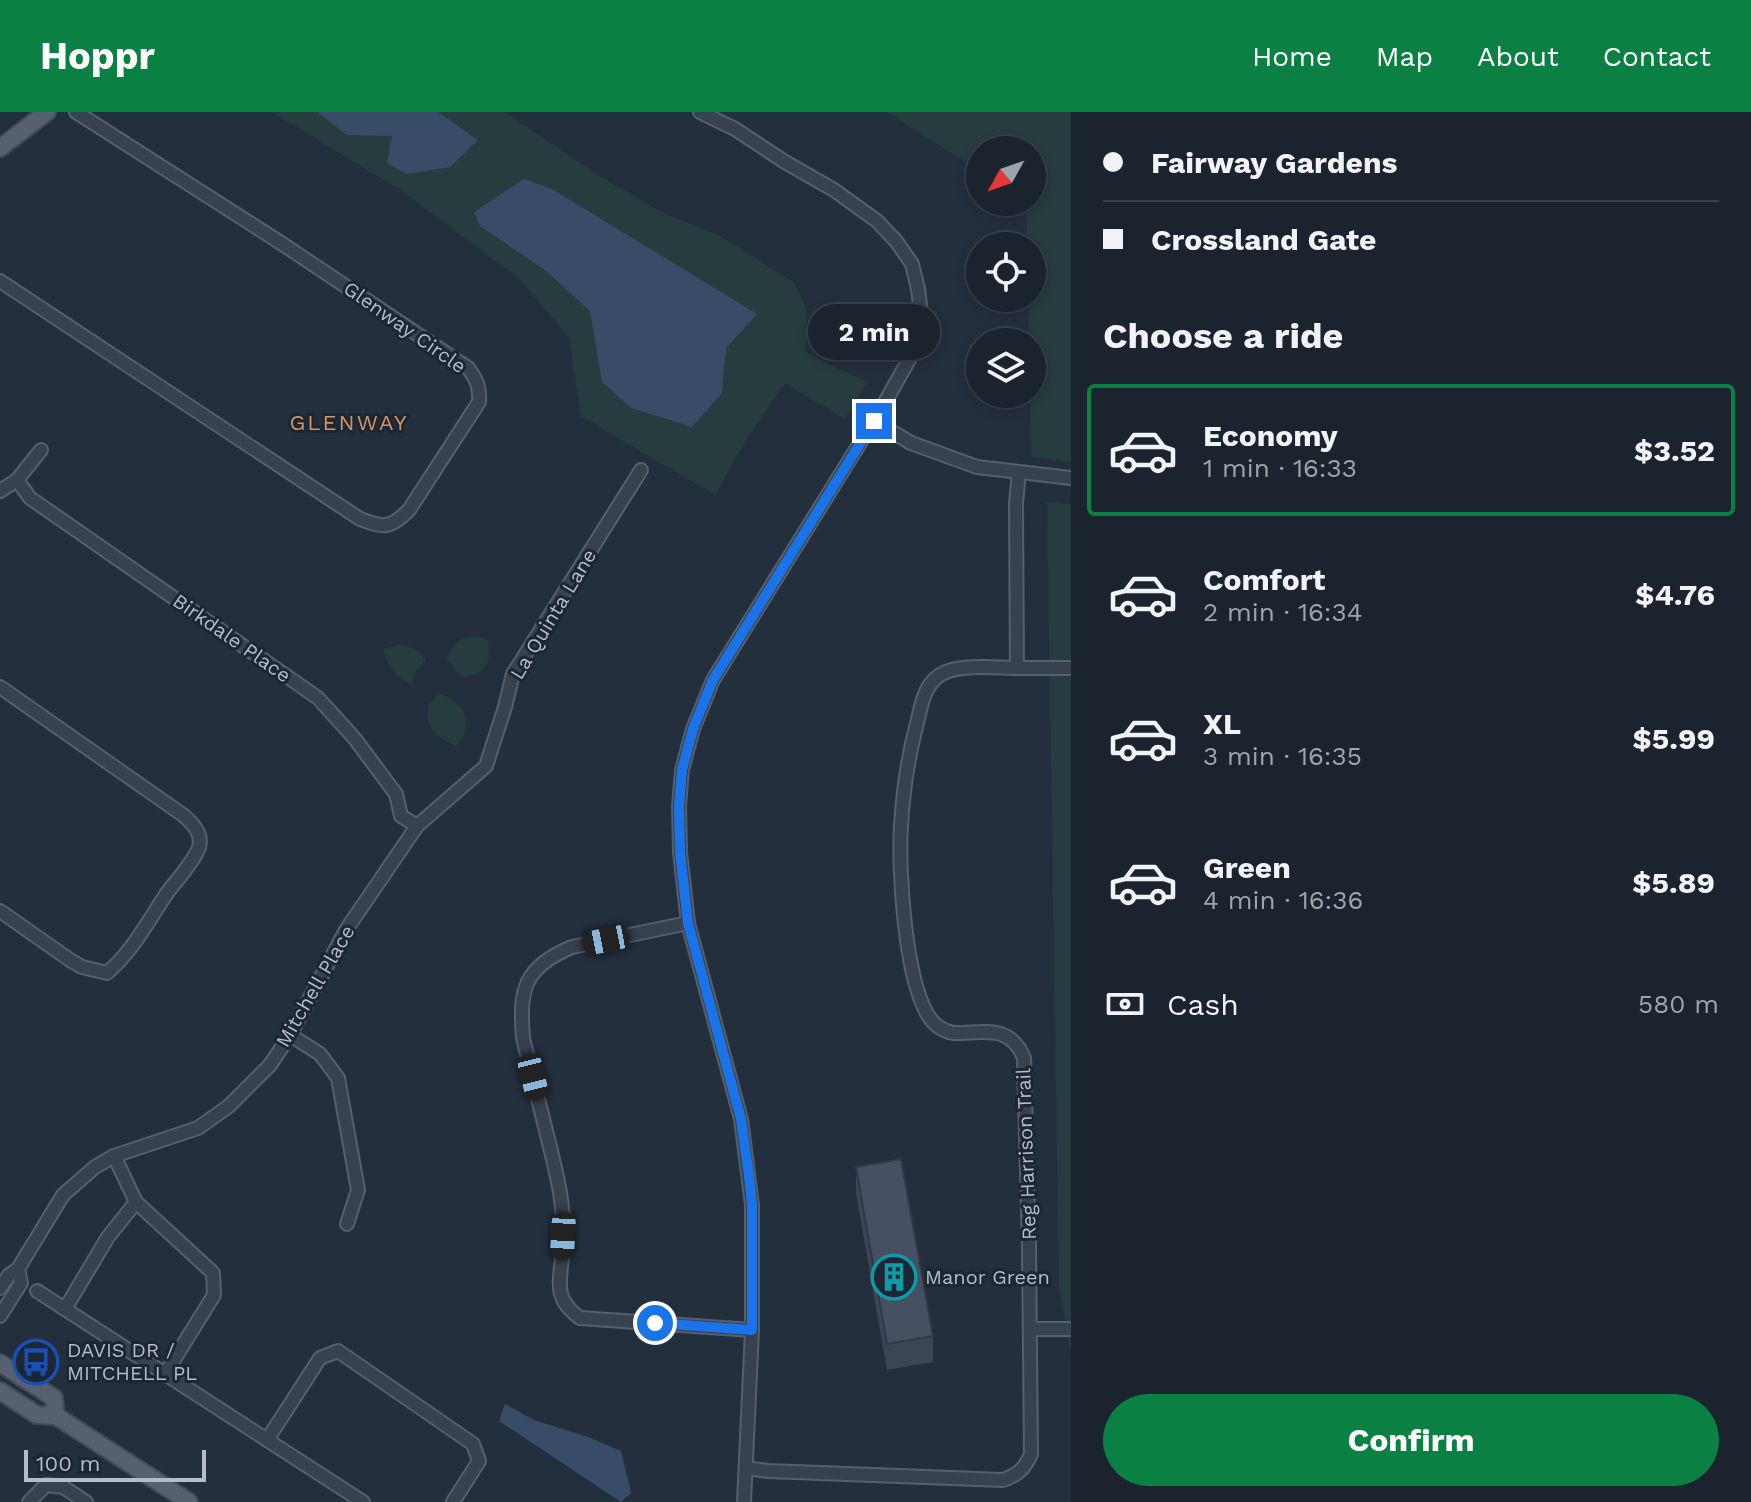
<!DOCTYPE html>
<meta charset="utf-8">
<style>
body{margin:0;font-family:"Work Sans",sans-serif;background:#242b36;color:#f1f3f6;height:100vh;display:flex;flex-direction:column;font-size:30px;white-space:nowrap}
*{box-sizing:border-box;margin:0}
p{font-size:26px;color:#a0a4aa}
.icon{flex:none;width:44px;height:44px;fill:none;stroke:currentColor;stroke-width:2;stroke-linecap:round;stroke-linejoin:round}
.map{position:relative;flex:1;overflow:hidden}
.details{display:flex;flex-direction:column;background:#1b232e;width:680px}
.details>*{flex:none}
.banner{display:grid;align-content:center;height:176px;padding:0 32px;background:#1b232e}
.needle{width:52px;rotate:230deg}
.fabs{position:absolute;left:966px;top:24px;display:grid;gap:16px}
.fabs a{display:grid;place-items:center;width:80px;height:80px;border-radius:50%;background:#1b232e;box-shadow:0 4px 12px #0003,0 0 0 2px #39404a;font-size:40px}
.scale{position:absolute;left:24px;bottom:20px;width:182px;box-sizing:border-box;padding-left:8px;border:4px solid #b4bcc9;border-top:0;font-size:22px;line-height:28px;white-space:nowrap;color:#b4bcc9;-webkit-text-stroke:6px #1d2633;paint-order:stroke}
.end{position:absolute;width:36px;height:36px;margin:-18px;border:10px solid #1a73e8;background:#fff;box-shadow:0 0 0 4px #fff}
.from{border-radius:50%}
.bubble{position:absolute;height:56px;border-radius:28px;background:#1b232e;box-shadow:0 4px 12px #0003,0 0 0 2px #39404a;font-size:26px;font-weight:700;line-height:56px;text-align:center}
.car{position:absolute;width:24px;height:48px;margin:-24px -12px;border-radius:10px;box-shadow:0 0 6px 2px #0007;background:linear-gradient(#222 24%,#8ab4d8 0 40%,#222 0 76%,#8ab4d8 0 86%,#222 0)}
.banner b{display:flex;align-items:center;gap:28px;height:76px;font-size:30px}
.banner b+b{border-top:2px solid #39404a}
.banner i{width:20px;height:20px;background:#f1f3f6}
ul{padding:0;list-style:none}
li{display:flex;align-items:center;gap:24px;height:132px;margin:0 16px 12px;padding:0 16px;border:4px solid transparent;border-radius:8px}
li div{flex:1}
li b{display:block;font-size:30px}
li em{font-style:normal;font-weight:700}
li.on{border-color:#0b8043}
li>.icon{width:72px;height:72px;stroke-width:1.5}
h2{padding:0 32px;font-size:36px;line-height:96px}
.pay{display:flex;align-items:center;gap:20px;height:88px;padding:0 32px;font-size:30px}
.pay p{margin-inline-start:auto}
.cta{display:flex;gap:16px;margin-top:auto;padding:16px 32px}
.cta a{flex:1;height:92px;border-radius:48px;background:#0b8043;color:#fff;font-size:32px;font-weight:700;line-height:92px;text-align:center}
header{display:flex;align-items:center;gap:48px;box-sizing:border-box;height:112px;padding:0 40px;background:#0b8043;color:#fff}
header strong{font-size:38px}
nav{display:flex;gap:44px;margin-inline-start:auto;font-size:28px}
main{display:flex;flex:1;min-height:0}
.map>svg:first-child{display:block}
</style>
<header>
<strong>Hoppr</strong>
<nav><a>Home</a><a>Map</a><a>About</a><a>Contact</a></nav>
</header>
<main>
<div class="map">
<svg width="1071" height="1390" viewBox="0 0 1071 1390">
<rect width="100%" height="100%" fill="#242f3e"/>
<!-- green -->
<g fill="#263c3f">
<path d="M272,0H505L599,64L665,102L720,124L795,171L805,194L808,219L805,235L808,242L867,270L845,307L785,271L749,323L715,383L581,304L569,226L521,168L402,79Z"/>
<path d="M887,0H1071V350L1031,345L1030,282H1032V230H1029L1028,186H1032V134H1027L1026,90H1032V38H980V59Z"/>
<path d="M1047,390L1071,392V1243L1059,1175Z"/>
<path d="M466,525H477L487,527C494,548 484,565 461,565L446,545L455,532Z"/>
<path d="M397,533C410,534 418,537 426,548C418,555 413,563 413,574C396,565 389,556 383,537Z"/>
<path d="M438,582C454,584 469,599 466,616C465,623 460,629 456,634C433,624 415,605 438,582Z"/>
</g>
<!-- water -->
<g fill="#394c67">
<path d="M317,0H438L478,28L450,55L407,62L387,51L392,24L347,23Z"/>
<path d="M524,67L552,77L757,202L726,236L722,281L692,315L631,296L602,270L590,199L545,158L480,114L474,100Z"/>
<path d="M505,1292L534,1308L588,1325L621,1339L631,1381L621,1390L499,1309Z"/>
</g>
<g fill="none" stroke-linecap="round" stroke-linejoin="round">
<!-- minor casing -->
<g stroke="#565f6c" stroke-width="16">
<g id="minor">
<path d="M700,0L735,17L785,50L834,78L877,109L896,129L912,152L918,177L922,209L916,235L883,294L713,568L693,617L682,658L679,694L680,740L688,811L741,1007L752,1093V1218L744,1390"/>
<path d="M0,169L360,407C384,416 390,417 409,398L479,290C480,275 477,268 468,256L284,133L76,0"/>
<path d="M874,309L911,331L977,355L1071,366"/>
<path d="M17,368L30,386L318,586L355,627L396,682L401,704L417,714"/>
<path d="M0,379L17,368L41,338"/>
<path d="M1017,556H1071"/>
<path d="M0,575L183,703C192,711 203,721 199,735C195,748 176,769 167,781C148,809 133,839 107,861L82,855L70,848L0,799"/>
<path d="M688,811L572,835C524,855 519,877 523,926C531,958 539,990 547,1023C558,1067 567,1100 562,1146C559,1174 555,1188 580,1206L752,1218"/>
<path d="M290,923L320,942L338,966L358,1078L347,1112"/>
<path d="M114,1044L136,1090L213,1161L214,1183L165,1262"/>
<path d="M0,1176L9,1163L18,1157L63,1083L95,1055L114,1044L198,1016L229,994L270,953L290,923L346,818L417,714L486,654L505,595L513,562L641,358"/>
<path d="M37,1179L363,1390"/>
<path d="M65,1197L108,1125L136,1090"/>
<path d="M0,1204L21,1171L18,1157"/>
<path d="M1031,1217H1071"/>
<path d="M267,1328L320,1246L338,1239L473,1332L479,1349L453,1390"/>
<path d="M746,1356L768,1359L1003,1368C1018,1363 1025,1356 1031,1342L1029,1135L1024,946C1010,912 985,921 954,921C946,920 939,916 933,910C905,879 898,756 901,714C903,679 908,645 917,611C921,596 923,578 935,567C951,550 995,556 1017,556L1016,391L1019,360"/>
<path d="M29,1390L46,1373L63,1375L86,1390"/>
</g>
</g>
<!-- major casing -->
<g stroke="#414a57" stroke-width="20">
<g id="major">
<path d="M0,36L47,0"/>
<path d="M0,1251L54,1286L56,1304"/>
<path d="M0,1279L37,1303L56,1304L189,1390"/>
</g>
</g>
<!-- minor -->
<use href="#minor" stroke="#38414e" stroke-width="12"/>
<!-- major -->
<use href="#major" stroke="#56606e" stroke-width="16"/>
</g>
<!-- wall -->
<path fill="#3b4654" d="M856,1055L933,1224V1250L887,1258L856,1081Z"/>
<!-- building -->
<path fill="#455162" stroke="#303945" stroke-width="2" d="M901,1047L933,1224L887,1232L856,1055Z"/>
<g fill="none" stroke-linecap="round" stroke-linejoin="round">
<!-- route -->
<path stroke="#1a73e8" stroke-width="10" d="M655,1211L752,1218V1093L749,1064L741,1007L688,811L680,740L679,694L682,658L693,617L713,568L874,309"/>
</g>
<!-- icons -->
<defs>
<g id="building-ring" transform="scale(2.3)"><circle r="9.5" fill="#1d2633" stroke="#0f9aa8" stroke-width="1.5"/><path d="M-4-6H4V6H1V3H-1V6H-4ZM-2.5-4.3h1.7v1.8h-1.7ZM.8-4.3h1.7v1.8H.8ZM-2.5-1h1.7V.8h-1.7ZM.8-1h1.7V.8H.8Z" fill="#0f9aa8"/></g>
<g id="bus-ring" transform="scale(2.3)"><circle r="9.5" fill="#1d2633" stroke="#1a4fb4" stroke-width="1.5"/><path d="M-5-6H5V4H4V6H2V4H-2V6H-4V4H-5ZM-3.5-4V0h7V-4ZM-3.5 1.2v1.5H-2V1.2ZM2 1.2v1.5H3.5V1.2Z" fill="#1a4fb4"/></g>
</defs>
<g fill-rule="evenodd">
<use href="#building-ring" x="894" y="1165"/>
<use href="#bus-ring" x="36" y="1250"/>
</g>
<g text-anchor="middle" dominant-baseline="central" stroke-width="6" stroke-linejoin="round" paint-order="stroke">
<!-- street labels -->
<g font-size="20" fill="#b4bcc9" stroke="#1d2633">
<text transform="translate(405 215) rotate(35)">Glenway Circle</text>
<text transform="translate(553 502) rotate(-59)">La Quinta Lane</text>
<text transform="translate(232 526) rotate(35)">Birkdale Place</text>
<text transform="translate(315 874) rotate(-60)">Mitchell Place</text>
<text transform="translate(1026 1042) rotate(-92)">Reg Harrison Trail</text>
</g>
<!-- poi labels -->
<g font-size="20" fill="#b4bcc9" stroke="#1d2633" text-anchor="start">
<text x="925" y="1165">Manor Green</text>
<text x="67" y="1238">DAVIS DR /<tspan x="67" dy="23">MITCHELL PL</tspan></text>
</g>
<!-- neighbourhood labels -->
<g font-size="22" letter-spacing="2" fill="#d59563" stroke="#1d2633">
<text x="349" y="310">GLENWAY</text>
</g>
</g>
</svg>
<div class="fabs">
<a><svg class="needle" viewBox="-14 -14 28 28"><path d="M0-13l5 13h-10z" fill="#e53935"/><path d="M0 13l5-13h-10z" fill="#a0a4aa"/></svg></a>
<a><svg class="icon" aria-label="locate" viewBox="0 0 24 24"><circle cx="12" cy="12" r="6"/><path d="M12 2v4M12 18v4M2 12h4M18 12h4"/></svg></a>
<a><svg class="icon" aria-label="layers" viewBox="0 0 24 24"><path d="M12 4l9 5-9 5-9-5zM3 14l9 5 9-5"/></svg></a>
</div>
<div class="scale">100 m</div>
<i class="end from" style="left:655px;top:1211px"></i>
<i class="end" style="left:874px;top:309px"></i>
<div class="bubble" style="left:808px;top:192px;width:132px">2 min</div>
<i class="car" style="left:606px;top:828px;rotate:259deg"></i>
<i class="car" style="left:533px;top:965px;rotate:166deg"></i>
<i class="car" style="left:563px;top:1124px;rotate:183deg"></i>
</div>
<section class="details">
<div class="banner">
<b><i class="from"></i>Fairway Gardens</b>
<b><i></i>Crossland Gate</b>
</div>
<h2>Choose a ride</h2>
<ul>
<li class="on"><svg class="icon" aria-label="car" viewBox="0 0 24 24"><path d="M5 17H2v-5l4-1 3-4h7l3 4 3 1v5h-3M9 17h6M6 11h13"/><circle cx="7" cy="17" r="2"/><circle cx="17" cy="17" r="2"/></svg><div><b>Economy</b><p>1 min · 16:33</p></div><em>$3.52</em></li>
<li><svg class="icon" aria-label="car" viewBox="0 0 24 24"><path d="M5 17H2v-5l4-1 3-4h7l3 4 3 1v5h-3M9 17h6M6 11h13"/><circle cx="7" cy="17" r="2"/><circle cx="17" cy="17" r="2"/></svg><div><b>Comfort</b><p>2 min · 16:34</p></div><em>$4.76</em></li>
<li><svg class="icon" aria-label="car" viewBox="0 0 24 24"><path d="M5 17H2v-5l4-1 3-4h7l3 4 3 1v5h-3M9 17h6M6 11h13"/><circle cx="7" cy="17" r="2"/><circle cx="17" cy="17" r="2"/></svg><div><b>XL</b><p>3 min · 16:35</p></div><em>$5.99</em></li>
<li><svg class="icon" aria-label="car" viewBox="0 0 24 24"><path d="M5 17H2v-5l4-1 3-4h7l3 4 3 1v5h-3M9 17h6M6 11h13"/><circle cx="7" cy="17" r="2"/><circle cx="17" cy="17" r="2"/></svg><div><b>Green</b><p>4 min · 16:36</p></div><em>$5.89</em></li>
</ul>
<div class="pay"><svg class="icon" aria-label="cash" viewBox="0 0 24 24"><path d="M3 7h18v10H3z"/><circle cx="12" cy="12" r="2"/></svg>Cash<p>580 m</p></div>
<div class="cta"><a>Confirm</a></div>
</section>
</main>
